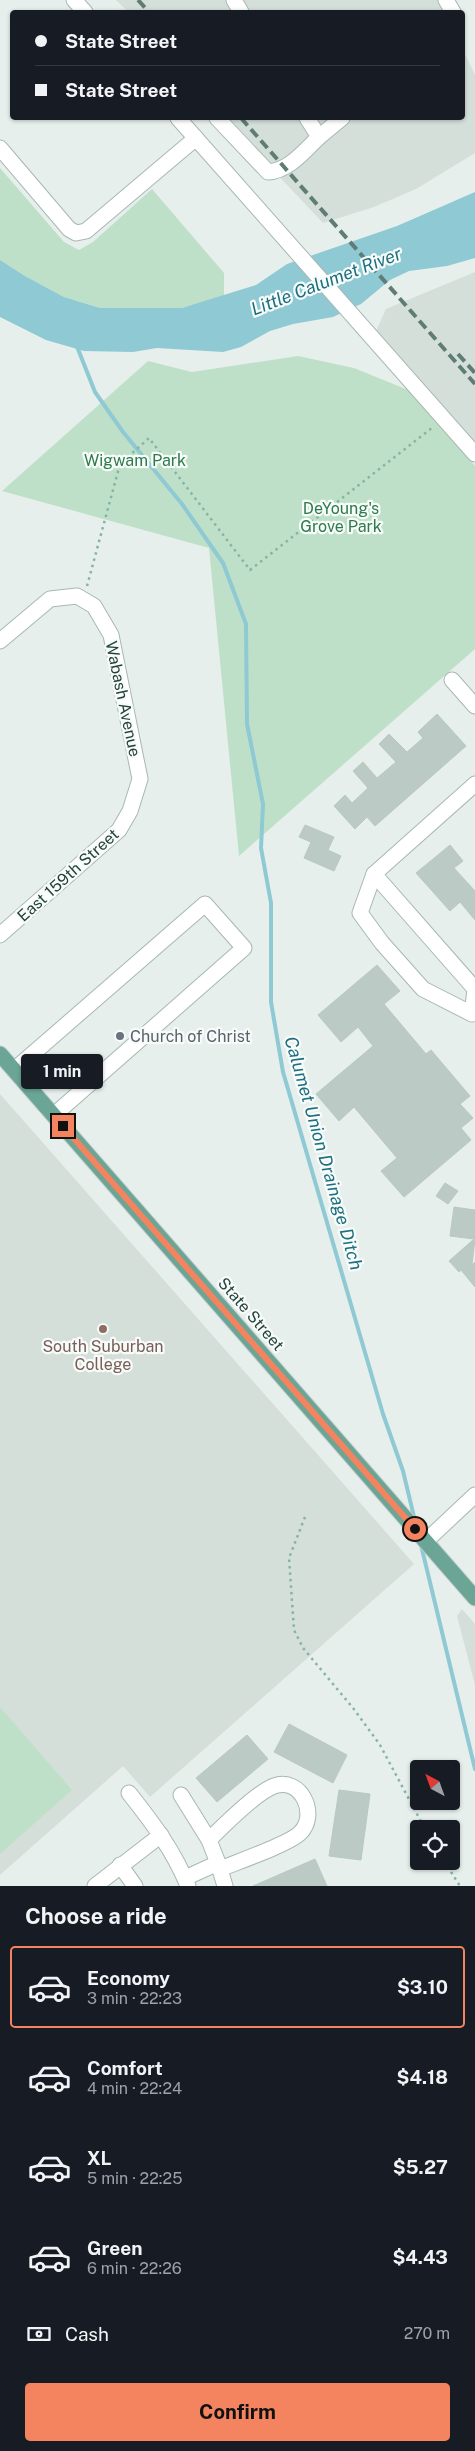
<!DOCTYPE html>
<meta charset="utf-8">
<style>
body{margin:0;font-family:"Public Sans",sans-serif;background:#242831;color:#f1f3f6;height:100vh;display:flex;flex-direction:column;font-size:19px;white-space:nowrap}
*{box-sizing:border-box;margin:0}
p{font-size:16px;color:#9ea1a6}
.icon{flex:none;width:28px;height:28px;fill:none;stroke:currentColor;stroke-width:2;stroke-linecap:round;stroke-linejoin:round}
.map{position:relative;height:1886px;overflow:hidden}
.panel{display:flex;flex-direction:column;background:#171b24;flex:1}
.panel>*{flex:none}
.top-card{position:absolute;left:10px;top:10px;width:455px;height:110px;border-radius:5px;box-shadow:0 1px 4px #0004;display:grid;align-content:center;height:110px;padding:0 25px;background:#171b24}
.needle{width:32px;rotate:319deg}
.controls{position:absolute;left:410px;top:1760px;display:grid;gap:10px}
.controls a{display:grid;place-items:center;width:50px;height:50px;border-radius:5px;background:#171b24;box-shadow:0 1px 4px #0004;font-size:25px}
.end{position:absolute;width:22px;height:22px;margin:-11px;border:6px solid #f4845f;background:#111;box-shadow:0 0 0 2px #111}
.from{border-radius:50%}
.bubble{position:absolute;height:35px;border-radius:5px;background:#171b24;box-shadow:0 1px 4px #0004;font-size:16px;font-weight:700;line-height:35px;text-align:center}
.top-card b{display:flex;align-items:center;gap:18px;height:48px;font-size:19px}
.top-card b+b{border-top:1px solid #363941}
.top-card i{width:12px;height:12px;background:#f1f3f6}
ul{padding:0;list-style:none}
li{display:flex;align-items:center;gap:15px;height:82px;margin:0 10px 8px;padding:0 15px;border:2px solid transparent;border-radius:5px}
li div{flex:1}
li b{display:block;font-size:19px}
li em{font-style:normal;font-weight:700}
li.selected{border-color:#f4845f}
li>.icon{width:45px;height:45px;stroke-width:1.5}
h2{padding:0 25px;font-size:22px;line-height:60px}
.pay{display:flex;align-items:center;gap:12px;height:55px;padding:0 25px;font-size:19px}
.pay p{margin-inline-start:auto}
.action{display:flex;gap:10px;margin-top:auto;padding:10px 25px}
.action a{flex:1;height:58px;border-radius:5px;background:#f4845f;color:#111;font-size:20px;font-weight:700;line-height:58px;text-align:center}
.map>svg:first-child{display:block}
</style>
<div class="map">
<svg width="475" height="1886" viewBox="0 0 475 1886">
<rect width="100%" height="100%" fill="#e6efeb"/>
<!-- built -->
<g fill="#d4dfda">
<path d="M116,0H438L444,12H128Z"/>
<path d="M463,50L475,75V153L416,189L374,207L323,223L224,118H462Z"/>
<path d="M475,272V454L373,338L386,309Z"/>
<path d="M0,1094L414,1564L150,1797L123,1766L0,1875Z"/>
<path d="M462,1609L475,1624V1685L457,1616Z"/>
</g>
<!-- green -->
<g fill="#bfe0c8">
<path d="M0,168L64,242L79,250L93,242L152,189L224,273V297L182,308H100L64,297L25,276L0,260Z"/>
<path d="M298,356L354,368L408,390L475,466V649L239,856L209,548L2,491L148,361L192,372Z"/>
<path d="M0,1707L72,1790L0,1854Z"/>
</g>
<!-- water -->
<path fill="#8ec9d4" d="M475,192V258L447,266L409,271L390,280L361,304L333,317L293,324L270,331L241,347L223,352L157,348L133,352L84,351L46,340L0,317V260L25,276L64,297L100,308H182L256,285L287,264L397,226Z"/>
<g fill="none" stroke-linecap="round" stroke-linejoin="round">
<!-- stream -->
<g stroke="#8ec9d4" stroke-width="4">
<path d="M76,344L95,392L123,432L182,504L223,563L246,624L247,724L263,804L261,848L271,903V1002L283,1072L383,1414L403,1471L415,1521"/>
<path d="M421,1545L475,1769"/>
</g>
</g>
<!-- building -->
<g fill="#bbcac4" stroke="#b8c9c2">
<path d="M437,714L466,746L375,826L367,817L355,829L334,806L345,795L352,803L368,788L353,771L363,762L377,778L396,762L379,744L389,734L407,752L423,738L418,732Z"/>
<path d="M305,825L334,837L328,850L341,856L334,871L304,858L311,842L299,837Z"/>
<path d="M450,845L463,861L454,868L475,891V920L460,902L450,911L416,873Z"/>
<path d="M377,965L400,991L384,1004L426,1054L431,1050L470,1096L460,1104L473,1118L461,1128L471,1140L404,1197L381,1171L397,1158L354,1107L339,1121L316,1094L373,1046L358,1027L341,1042L318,1015Z"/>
<path d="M445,1183L458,1191L448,1204L436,1196Z"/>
<path d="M454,1207L475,1210V1239L472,1265L475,1262V1287L461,1270L459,1272L449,1261L474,1239L450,1236Z"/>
<path d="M289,1724L347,1755L333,1783L274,1752Z"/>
<path d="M247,1735L268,1759L217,1802L196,1778Z"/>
<path d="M339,1790L370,1794L361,1860L329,1856Z"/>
<path d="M315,1859L327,1886H253Z"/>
</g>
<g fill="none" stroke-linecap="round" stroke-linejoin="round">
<!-- minor casing -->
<g stroke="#a8b8b2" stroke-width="17">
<g id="minor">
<path d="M74,0L85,12"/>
<path d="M234,0L241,12"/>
<path d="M446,0L453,12"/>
<path d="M178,118L475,454"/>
<path d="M217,118L268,172C289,171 305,150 319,137L307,118"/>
<path d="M319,137L342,118"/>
<path d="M0,148L69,229L76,233L86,231L196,138"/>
<path d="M0,641L50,599L77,596L94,606L111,635L140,779L130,811L119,830L0,935"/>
<path d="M452,680L475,706"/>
<path d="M475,784L374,874L360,913L382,943L423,989L472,1014L475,990"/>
<path d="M374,874L475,989"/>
<path d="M14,1070L205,904L244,948L54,1115"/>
<path d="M426,1541L475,1495"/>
<path d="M129,1793C152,1822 174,1851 188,1886"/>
<path d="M181,1795L209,1840L218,1863"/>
<path d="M209,1840C223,1826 257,1792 274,1786C301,1776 319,1815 300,1833C289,1844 237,1862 220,1869"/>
<path d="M120,1865L135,1886"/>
<path d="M185,1878L218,1863L225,1886"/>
<path d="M95,1886L161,1835"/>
</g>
</g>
<!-- major casing -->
<g stroke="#c2cac8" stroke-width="17">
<path id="major" d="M0,1054L475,1598"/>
</g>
<!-- path -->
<g stroke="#86b3a5" stroke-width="2.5" stroke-dasharray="2.5 4" stroke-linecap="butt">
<path d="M87,586L120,464L149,438L250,570L433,427"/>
<path d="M305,1517L289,1558L294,1630L303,1648L353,1708L380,1745L425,1829"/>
<path d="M444,1861L460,1886"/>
</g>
<!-- minor -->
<use href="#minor" stroke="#fff" stroke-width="15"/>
<!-- major -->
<use href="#major" stroke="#6aa596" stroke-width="15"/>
<!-- rail -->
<g stroke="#5f7d75" stroke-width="4" stroke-dasharray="10 5" stroke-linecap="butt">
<path d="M138,0L149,12"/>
<path d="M241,118L475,384"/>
<path d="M458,354L475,373"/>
</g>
</g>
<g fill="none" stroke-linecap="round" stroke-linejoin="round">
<!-- route -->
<path stroke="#f4845f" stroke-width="6" d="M63,1126L415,1529"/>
</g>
<!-- markers -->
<circle fill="#6b7280" stroke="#f7fbf9" stroke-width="2" cx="120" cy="1036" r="5"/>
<circle fill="#8d6e63" stroke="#f7fbf9" stroke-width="2" cx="103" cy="1329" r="5"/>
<g text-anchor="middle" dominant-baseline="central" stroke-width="4.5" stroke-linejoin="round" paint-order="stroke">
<!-- park labels -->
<g font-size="16" fill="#2d7a4b" stroke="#f7fbf9">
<text x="135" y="460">Wigwam Park</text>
<text x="341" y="508">DeYoung's<tspan x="341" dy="18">Grove Park</tspan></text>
</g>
<!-- street labels -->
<g font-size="16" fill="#24423a" stroke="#f7fbf9">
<text transform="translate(123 699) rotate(78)">Wabash Avenue</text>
<text transform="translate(68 875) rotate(-42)">East 159th Street</text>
<text transform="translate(251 1314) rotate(49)">State Street</text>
</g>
<!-- worship labels -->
<g font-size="16" fill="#5b616d" stroke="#f7fbf9" text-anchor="start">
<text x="130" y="1036">Church of Christ</text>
</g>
<!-- education labels -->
<g font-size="16" fill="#785e54" stroke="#f7fbf9">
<text x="103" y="1346">South Suburban<tspan x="103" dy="18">College</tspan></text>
</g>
<!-- water labels -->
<g font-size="18" font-style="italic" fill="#1c6f80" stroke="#f7fbf9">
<text transform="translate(326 281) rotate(-21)">Little Calumet River</text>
<text transform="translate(324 1153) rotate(74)">Calumet Union Drainage Ditch</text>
</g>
</g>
</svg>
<div class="controls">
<a><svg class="needle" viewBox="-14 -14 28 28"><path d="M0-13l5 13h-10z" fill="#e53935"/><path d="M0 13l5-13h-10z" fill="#9ea1a6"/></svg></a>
<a><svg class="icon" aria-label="locate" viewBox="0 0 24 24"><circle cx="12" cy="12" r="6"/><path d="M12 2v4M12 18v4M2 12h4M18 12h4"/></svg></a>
</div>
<i class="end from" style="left:415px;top:1529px"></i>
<i class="end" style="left:63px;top:1126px"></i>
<div class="bubble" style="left:21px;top:1054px;width:82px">1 min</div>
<div class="top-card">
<b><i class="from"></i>State Street</b>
<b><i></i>State Street</b>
</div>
</div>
<section class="panel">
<h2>Choose a ride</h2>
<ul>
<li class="selected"><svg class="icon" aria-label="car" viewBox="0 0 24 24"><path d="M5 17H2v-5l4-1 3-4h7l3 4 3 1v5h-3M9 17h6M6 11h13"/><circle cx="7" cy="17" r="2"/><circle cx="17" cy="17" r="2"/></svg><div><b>Economy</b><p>3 min · 22:23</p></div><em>$3.10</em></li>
<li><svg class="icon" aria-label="car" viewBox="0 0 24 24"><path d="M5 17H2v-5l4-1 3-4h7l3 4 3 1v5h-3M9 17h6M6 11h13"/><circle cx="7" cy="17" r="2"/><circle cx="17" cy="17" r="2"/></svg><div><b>Comfort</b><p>4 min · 22:24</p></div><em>$4.18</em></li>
<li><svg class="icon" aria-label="car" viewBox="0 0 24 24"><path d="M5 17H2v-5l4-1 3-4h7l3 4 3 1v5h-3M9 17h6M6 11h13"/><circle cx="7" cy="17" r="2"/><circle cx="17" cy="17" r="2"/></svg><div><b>XL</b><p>5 min · 22:25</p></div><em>$5.27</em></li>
<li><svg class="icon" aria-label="car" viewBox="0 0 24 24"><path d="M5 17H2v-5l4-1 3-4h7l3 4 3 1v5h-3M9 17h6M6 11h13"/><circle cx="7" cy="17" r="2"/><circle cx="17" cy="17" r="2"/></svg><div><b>Green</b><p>6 min · 22:26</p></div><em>$4.43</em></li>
</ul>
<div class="pay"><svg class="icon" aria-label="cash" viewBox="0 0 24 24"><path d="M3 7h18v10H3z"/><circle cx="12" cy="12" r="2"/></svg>Cash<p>270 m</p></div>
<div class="action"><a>Confirm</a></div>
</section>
